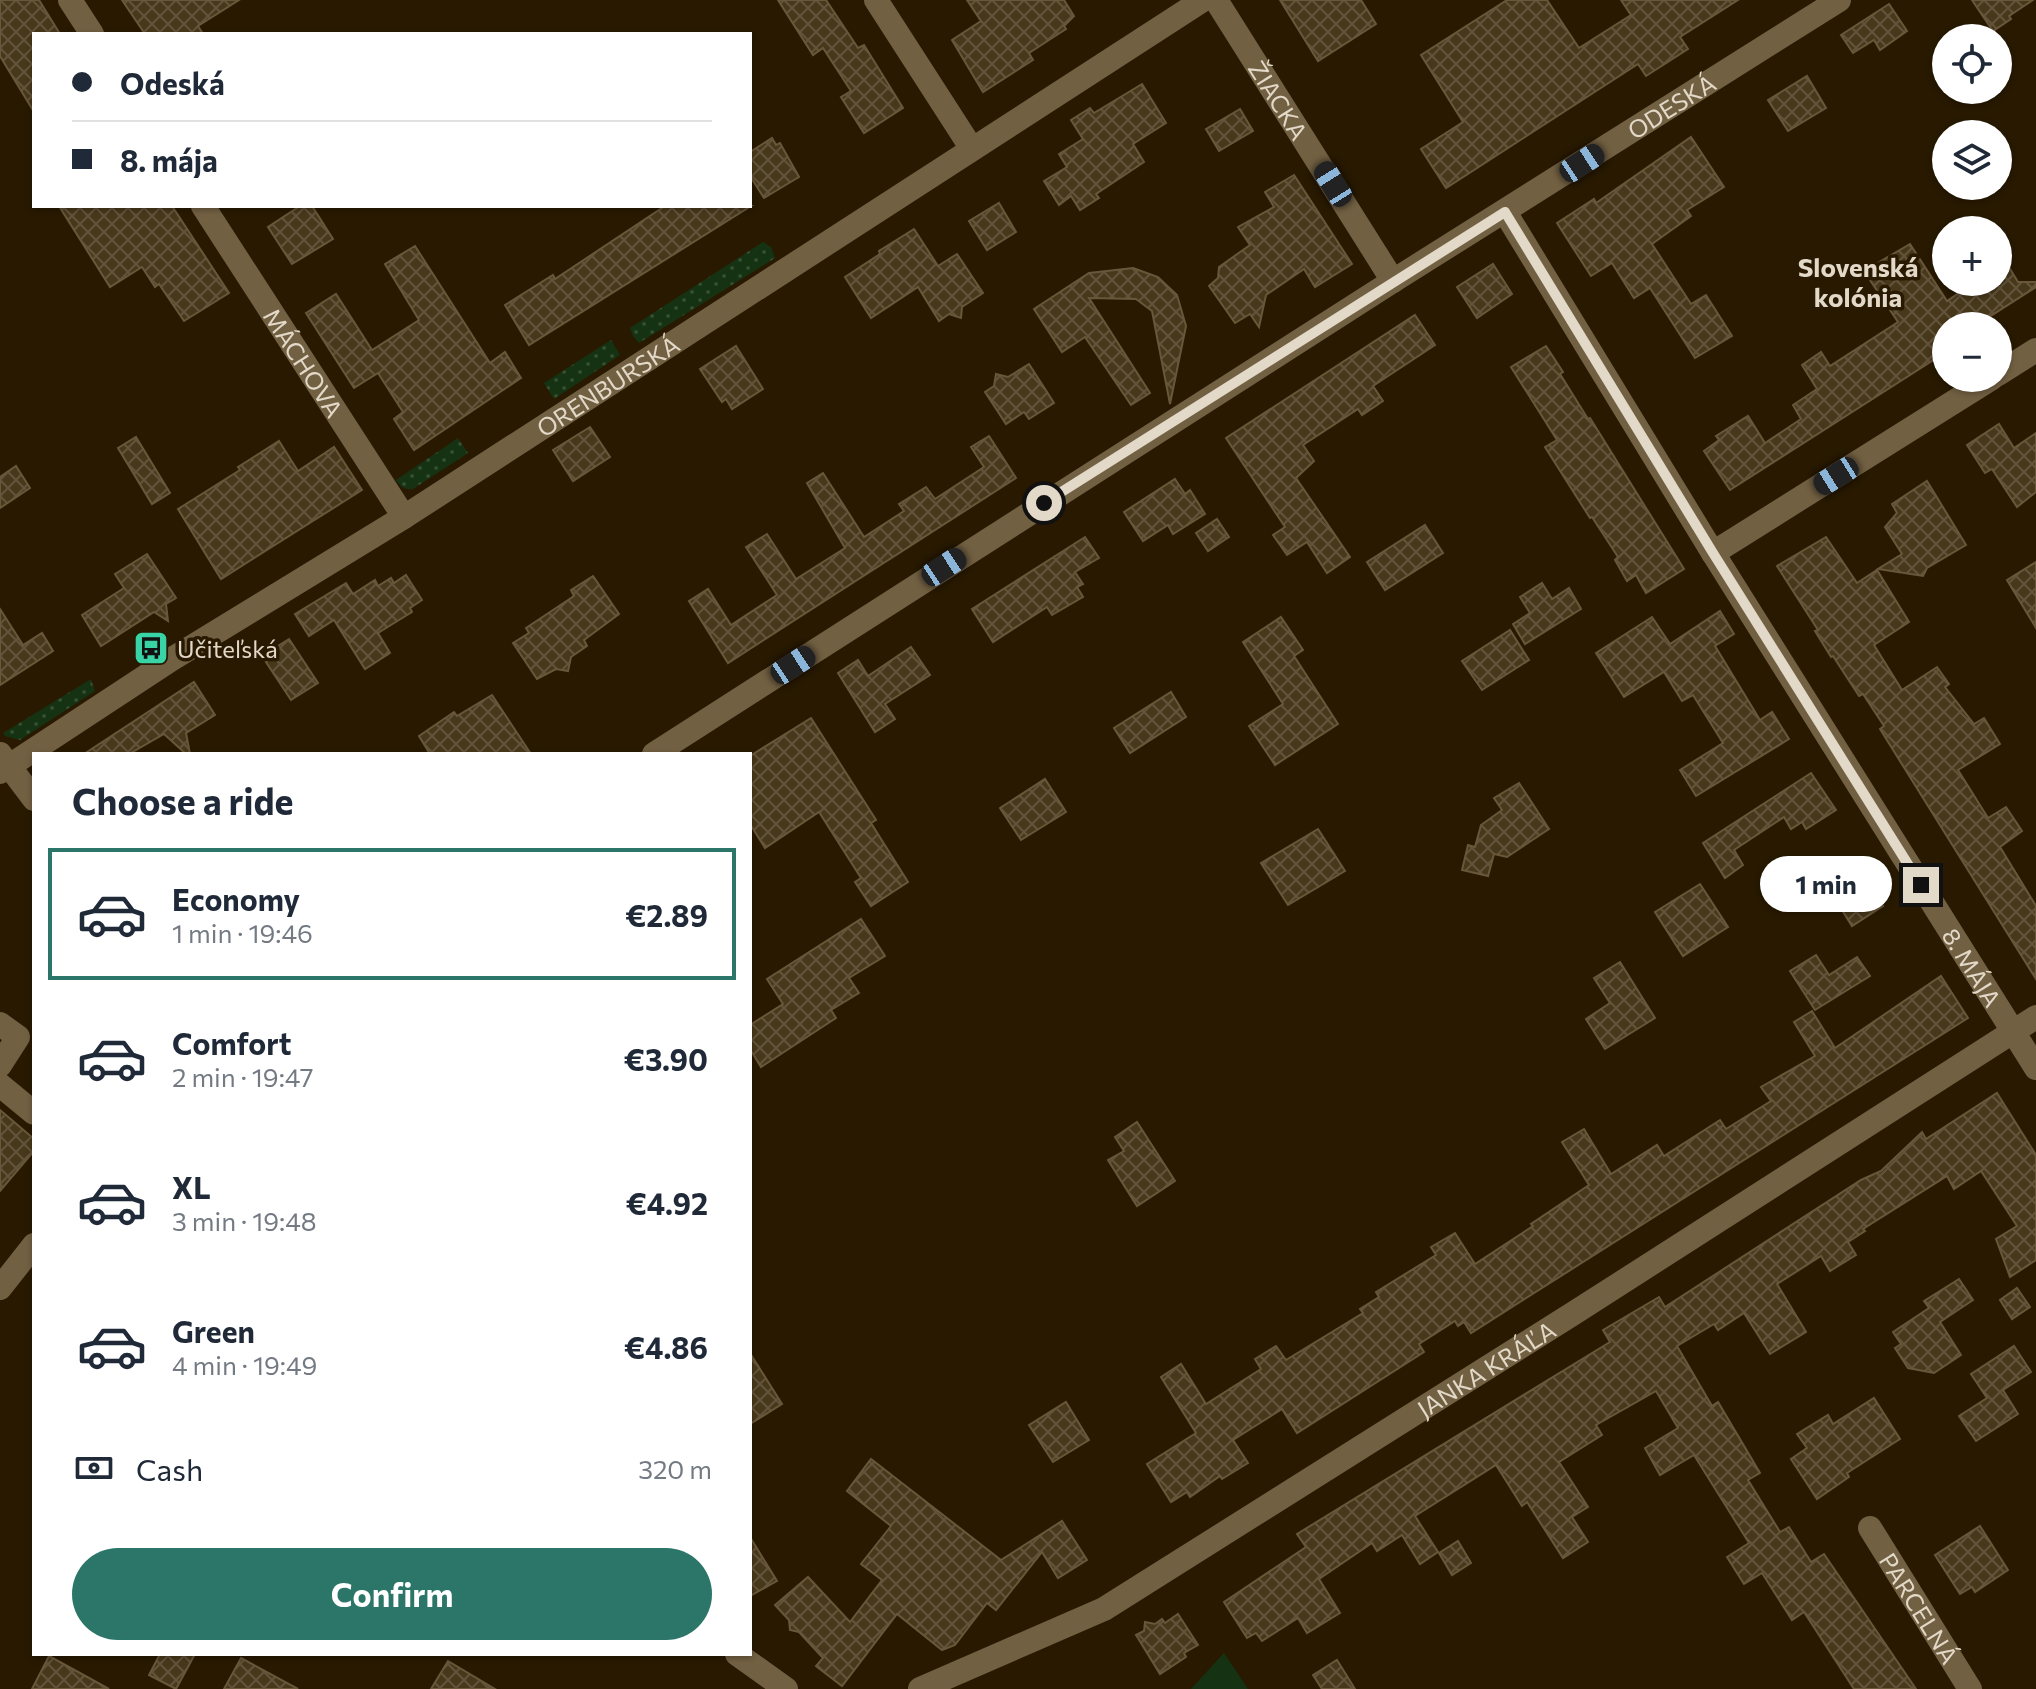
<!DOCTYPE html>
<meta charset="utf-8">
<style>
body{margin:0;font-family:Commissioner,sans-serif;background:#f2f2f3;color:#1f2937;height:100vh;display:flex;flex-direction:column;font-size:30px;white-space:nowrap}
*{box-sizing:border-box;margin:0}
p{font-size:26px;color:#747a83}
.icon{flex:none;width:44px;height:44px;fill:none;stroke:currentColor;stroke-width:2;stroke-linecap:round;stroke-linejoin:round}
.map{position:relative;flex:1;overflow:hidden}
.panel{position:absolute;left:32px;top:752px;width:720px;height:904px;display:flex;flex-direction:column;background:#fff;border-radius:0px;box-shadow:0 2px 6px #0004}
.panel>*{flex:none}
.hud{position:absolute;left:32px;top:32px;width:720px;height:176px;border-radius:0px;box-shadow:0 2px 6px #0004;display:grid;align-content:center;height:176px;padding:0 40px;background:#fff}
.fabs{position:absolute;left:1932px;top:24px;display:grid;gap:16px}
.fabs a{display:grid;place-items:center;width:80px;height:80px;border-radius:50%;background:#fff;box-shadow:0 2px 6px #0004;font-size:40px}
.end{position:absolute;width:36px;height:36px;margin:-18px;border:10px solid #e3d9c9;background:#111;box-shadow:0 0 0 4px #111}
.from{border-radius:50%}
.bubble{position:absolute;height:56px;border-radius:28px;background:#fff;box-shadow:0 2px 6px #0004;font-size:26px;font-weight:700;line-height:56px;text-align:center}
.car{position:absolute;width:24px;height:48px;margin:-24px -12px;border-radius:10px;box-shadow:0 0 6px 2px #0007;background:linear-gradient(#222 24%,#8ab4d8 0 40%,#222 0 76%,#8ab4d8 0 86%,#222 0)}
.hud b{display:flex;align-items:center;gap:28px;height:76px;font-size:30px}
.hud b+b{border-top:2px solid #e0e1e3}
.hud i{width:20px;height:20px;background:#1f2937}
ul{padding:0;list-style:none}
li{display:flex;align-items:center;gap:24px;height:132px;margin:0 16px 12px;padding:0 24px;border:4px solid transparent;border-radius:0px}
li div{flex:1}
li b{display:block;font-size:30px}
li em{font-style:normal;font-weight:700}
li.current{border-color:#2b7668}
li>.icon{width:72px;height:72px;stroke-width:1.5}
h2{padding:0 40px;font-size:36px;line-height:96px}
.pay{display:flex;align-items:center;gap:20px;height:88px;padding:0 40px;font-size:30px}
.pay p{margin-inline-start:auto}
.action{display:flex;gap:16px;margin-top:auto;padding:16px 40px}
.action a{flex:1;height:92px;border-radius:48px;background:#2b7668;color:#fff;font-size:32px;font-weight:700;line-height:92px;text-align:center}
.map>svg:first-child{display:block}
</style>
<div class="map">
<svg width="2036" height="1689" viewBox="0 0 2036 1689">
<defs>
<pattern id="grass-dots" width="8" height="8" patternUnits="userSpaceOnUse" patternTransform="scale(2)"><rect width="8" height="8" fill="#153313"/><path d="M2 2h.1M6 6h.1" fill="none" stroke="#375034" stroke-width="1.8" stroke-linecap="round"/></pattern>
<pattern id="building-cross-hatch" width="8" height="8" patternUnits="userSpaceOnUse" patternTransform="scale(2)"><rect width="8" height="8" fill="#48381b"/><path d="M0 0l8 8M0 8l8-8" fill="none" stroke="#62543b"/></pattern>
</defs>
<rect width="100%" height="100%" fill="#281900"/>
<!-- grass -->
<g fill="url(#grass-dots)">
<path d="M763,242L771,247L775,258L639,343L633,336L630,328Z"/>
<path d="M611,340L620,355L554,399L544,383Z"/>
<path d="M458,438L468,453L413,489C404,490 401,487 396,480Z"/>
<path d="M91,679L95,691L20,740L5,736L3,733Z"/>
</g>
<!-- green -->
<path fill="#153313" d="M1224,1653L1248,1689H1191Z"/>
<!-- building -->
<g fill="url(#building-cross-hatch)" stroke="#69573a" stroke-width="2">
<path d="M0,0H39L60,34H34V112L0,56Z"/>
<path d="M122,0H239L198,26L203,34H145Z"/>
<path d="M778,0H826L858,48L864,45L903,108L864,133L841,97L851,91L823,48L813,55Z"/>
<path d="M967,0H1064L1074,16L1064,26L1066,29L1029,53L1033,60L983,92L952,40L981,21Z"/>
<path d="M1280,0H1361L1376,24L1318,61Z"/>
<path d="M1507,0H1547L1579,48L1631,15L1621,0H1738L1680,37L1688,49L1646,76L1638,64L1446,188L1421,149L1463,122L1421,55Z"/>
<path d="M1972,0H2033L2009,16L2011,19L1993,31Z"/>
<path d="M1889,4L1907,31L1880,50L1874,40L1853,53L1841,35Z"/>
<path d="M1807,76L1826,108L1788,131L1768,100Z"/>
<path d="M1142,84L1166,123L1133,144L1144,162L1096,194L1099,198L1080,210L1071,196L1059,205L1044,181L1067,167L1059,154L1083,139L1071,120L1090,108L1094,113Z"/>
<path d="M1240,109L1253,131L1219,151L1206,129Z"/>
<path d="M1691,137L1724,187L1687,210L1691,216L1652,244L1691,304L1706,295L1732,336L1695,358L1650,288L1634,298L1612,263L1591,276L1557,223L1594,199L1596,203Z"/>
<path d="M772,138L776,145L780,143L799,177L764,198L750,176V152Z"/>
<path d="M1294,175L1352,264L1315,287L1304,269L1266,295L1259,327L1250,314L1235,323L1209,286L1218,278L1219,267L1250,245L1238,227L1274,207L1265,192Z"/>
<path d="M999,203L1016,232L987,250L969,221Z"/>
<path d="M59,206H172L229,293L184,321L159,284L155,287L142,267L110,287Z"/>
<path d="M300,206H312L333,239L292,264L268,227Z"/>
<path d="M665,206H751L529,345L505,305L553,275L555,279Z"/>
<path d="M914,229L938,266L957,254L983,293L962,307L961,318L949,314L939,321L918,287L871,318L845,277L880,254L879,251Z"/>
<path d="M1910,244L1947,301L1975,282H1998V249L2018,282H2036V287L1975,326H1946V352L1730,490L1704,451L1719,440L1716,436L1748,416L1765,443L1801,419L1793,405L1817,389L1802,365L1821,352L1830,366L1898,322L1864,271Z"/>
<path d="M415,246L490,363L505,352L521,378L414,450L394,419L403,412L378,373L354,388L306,313L336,294L372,350L419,320L385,264Z"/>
<path d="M1493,264L1512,294L1477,318L1457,287Z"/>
<path d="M1133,268L1158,277L1177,295L1186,326L1170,404L1152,311L1136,299L1089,298L1150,393L1131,405L1085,337L1062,352L1034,309L1089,273Z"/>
<path d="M1415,315L1435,345L1373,386L1383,401L1362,415L1358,409L1303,445L1314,461L1296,478L1350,557L1327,573L1307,542L1287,555L1273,535L1285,527L1226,438Z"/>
<path d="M736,346L763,389L732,409L726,399L722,402L700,369Z"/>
<path d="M1546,346L1563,372L1560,374L1588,419L1590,418L1684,569L1646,593L1636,575L1627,581L1615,560L1618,557L1592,517L1590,518L1545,447L1557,440L1511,367Z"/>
<path d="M1029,364L1054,403L1029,419L1024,412L1006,424L985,392L994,386L996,374L1008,377Z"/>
<path d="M1999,424L2014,448L2036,433V492L2017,507L1992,469L1985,473L1967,445Z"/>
<path d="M590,427L610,457L573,481L553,450Z"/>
<path d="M989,436L1016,478L728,663L689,601L708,589L731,625L777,595L746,547L767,534L796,579L845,548L807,483L823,473L864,537L904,511L899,504L926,487L935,499L984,467L971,447Z"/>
<path d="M136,437L170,493L152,504L118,448Z"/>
<path d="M279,441L298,471L334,447L362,490L221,579L178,509L240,470L238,467Z"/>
<path d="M16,466L30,488L0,508V477Z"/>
<path d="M1175,479L1185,494L1190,490L1205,514L1173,534L1168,525L1143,541L1124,512Z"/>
<path d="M1927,481L1966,545L1927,568L1923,576L1878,569L1902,554L1885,527L1897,513L1892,504Z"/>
<path d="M1217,519L1229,537L1208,551L1196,533Z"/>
<path d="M1425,525L1443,553L1385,590L1367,562Z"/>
<path d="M1085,537L1099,558L1075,572L1083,584L1077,587L1083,597L1052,615L1047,607L993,642L972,609Z"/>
<path d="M1826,537L1857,583L1877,570L1909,622L1874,645L1902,690L1937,667L1949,684L1945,687L1974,724L1984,718L2000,744L1958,770L1988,818L2006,807L2022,831L2000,847L2036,906V979L1880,729L1884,726L1863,694L1859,696L1833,656L1831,657L1815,631L1818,630L1777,566Z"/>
<path d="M147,554L176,598L166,604L168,621L154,612L101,646L82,615L124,588L115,574Z"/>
<path d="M2036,562V628L2007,580Z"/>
<path d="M406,575L422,600L410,608L412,612L378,633L390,653L365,669L334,620L309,636L295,614L346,583L353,594L375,580L378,586L391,578L394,583Z"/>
<path d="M593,576L619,614L584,640L587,646L571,657L568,671L556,669L537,679L513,643L529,633L526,628L574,596L571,590Z"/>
<path d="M1542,583L1552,599L1569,588L1581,609L1525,644L1513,624L1530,613L1520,597Z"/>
<path d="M0,609L23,645L42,633L53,651L0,685Z"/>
<path d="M1720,611L1734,634L1715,646L1760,720L1772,712L1789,739L1696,796L1680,770L1723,743L1693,695L1682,701L1664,672L1624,697L1596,653L1652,617L1670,644Z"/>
<path d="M1281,617L1303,650L1294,656L1338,724L1275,765L1249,726L1283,704L1243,642Z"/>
<path d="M1510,630L1529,660L1482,690L1462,661Z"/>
<path d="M289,639L318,683L291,700L262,656Z"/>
<path d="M911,647L930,675L885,704L895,719L875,732L838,673L858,660L868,676Z"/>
<path d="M194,682L215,715L186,733L190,754H186L164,734L129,754H84Z"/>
<path d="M1171,692L1186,717L1130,753L1114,728Z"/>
<path d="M492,695L531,754H430L419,736L454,712L457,716Z"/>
<path d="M811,718L876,820L871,823L908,882L871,906L855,882L861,878L819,812L765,848L750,824V756Z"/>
<path d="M1811,773L1836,810L1806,829L1802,822L1791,829L1784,817L1734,850L1743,865L1725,878L1703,843Z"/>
<path d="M1045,779L1066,812L1021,840L1000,808Z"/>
<path d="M1519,783L1549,829L1507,857L1494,854L1488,876L1462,870L1468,845L1475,847L1481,825L1502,810L1494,798Z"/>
<path d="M1318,829L1345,871L1288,905L1261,863Z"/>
<path d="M1848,873L1855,884L1865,878L1870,886H1885L1878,899L1883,906L1852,926L1827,886Z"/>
<path d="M1700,884L1728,927L1683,956L1655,912Z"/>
<path d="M861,919L885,956L849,978L859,993L831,1010L836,1018L761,1067L750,1049V1025L783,1004L767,979Z"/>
<path d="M1816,955L1829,975L1857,957L1870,976L1815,1010L1790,971Z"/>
<path d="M1620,962L1655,1018L1605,1049L1586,1019L1610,1003L1594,978Z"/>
<path d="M1941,976L1968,1018L1471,1333L1464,1322L1458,1326L1455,1321L1419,1344L1424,1352L1297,1433L1282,1409L1233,1440L1248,1463L1222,1479L1220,1476L1190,1497L1187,1492L1171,1502L1147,1464L1196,1433L1161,1377L1181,1364L1206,1404L1261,1369L1255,1359L1276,1346L1286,1360L1363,1313L1360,1309L1379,1297L1376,1292L1436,1255L1431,1247L1455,1233L1475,1264L1533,1226L1531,1224L1589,1185L1562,1142L1584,1129L1611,1174L1657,1145L1664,1156L1720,1120L1726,1129L1771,1101L1761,1087L1815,1056L1794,1022L1812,1011L1835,1048Z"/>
<path d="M1997,1093L2036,1155V1260L2010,1277L1996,1239L2017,1226L1981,1171L1954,1189L1947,1176L1863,1229L1865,1231L1848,1242L1856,1255L1830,1271L1821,1256L1777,1284L1806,1332L1770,1354L1744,1313L1718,1330L1714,1324L1677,1346L1712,1406L1718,1402L1760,1473L1748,1480L1780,1532L1789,1527L1811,1562L1824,1554L1916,1689H1854L1804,1612L1792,1620L1762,1573L1744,1584L1727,1557L1749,1543L1694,1455L1660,1475L1645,1448L1678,1428L1656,1391L1596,1425L1602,1435L1559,1462L1588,1507L1572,1517L1588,1542L1563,1558L1527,1502L1522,1506L1496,1465L1415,1516L1438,1552L1420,1564L1402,1535L1377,1551L1372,1543L1319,1579L1340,1613L1307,1633L1298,1618L1262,1641L1256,1633L1247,1638L1224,1602L1306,1547L1297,1534L1610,1342L1603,1330L1659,1297L1665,1307L1861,1180L1881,1171L1922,1132L1926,1139Z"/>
<path d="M0,1110L34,1139V1151L0,1191Z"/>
<path d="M1137,1122L1175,1181L1137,1206L1108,1160L1124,1151L1115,1137Z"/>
<path d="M1959,1279L1973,1300L1940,1322L1961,1355L1934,1373L1908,1368L1895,1348L1901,1344L1893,1332L1929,1308L1924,1301Z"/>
<path d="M2017,1288L2030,1307L2012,1319L2000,1300Z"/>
<path d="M2014,1346L2031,1372L2003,1390L2018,1414L1976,1441L1959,1416L1987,1398L1971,1374Z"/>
<path d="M750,1353L782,1404L750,1424Z"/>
<path d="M1874,1398L1900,1439L1847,1473L1849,1477L1817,1499L1791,1459L1807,1448L1797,1434L1828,1415L1833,1424Z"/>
<path d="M1066,1402L1089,1440L1053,1462L1029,1425Z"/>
<path d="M871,1459L1001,1560L1062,1521L1087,1560L1058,1578L1042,1552L996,1610L987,1603L955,1645L942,1650L897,1614L842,1686L816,1666L823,1658L799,1632L790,1630L789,1620L775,1605L808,1577L850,1622L882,1580L861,1564L891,1526L847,1491Z"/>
<path d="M1980,1526L2008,1570L1975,1592L1972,1587L1960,1594L1935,1555Z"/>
<path d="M750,1537L777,1581L750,1596Z"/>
<path d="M1458,1541L1471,1563L1452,1575L1439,1553Z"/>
<path d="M1178,1614L1198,1645L1184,1653L1186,1657L1160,1674L1136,1635L1144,1631L1145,1622L1155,1624L1162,1619L1165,1623Z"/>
<path d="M160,1654H195L176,1689L149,1675Z"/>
<path d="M49,1656L109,1689H32Z"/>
<path d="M241,1658L298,1689H224Z"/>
<path d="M1337,1660L1355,1689H1322L1313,1675Z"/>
<path d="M448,1661L495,1689H431Z"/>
</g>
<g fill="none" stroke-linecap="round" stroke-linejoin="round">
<!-- minor -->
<g stroke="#726042" stroke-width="24">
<path d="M70,0L92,34"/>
<path d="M876,0L972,149"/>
<path id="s1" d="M1216,0L1393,281"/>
<path id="s2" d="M203,206L404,517"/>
<path id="s3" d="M1505,212L1713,553L2036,1068"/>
<path d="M1998,374L2036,350"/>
<path d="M1713,553L1992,378"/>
<path d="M0,754L34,799"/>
<path id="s4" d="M654,754L1393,281L1839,0"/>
<path id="s5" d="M0,772L172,659L404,517L1203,0"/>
<path d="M0,1024L18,1037L0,1065"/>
<path d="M0,1085L34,1113"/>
<path d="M0,1288L34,1245"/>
<path id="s6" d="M1870,1528L1970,1689"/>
<path d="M737,1654L786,1689"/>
<path id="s7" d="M920,1689L1104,1609L1574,1313L2036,1017"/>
</g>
</g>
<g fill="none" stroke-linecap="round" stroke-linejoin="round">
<!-- route -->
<path stroke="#e3d9c9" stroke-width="10" d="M1044,503L1505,212L1713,553L1921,885"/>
</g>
<!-- icons -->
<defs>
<g id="bus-square" transform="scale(1.8)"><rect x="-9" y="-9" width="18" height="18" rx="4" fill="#39d4a5" stroke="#281900"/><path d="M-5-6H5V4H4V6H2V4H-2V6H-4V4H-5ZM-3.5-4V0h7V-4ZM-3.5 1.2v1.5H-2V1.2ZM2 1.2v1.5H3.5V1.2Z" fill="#111"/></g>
</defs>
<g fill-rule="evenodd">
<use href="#bus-square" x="151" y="648"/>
</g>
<g text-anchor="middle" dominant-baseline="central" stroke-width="7" stroke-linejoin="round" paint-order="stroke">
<!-- street labels -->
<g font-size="24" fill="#e3d9c9" stroke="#281900">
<text stroke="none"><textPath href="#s1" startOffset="118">ŽIACKA</textPath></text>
<text stroke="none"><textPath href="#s4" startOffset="1206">ODESKÁ</textPath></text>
<text stroke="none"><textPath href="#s2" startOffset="186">MÁCHOVA</textPath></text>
<text stroke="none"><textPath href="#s5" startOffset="720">ORENBURSKÁ</textPath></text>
<text stroke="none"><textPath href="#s3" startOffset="888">8. MÁJA</textPath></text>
<text stroke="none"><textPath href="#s7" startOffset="652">JANKA KRÁĽA</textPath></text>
<text stroke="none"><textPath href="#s6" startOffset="94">PARCELNÁ</textPath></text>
</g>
<!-- poi labels -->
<g font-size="24" fill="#e3d9c9" stroke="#281900" text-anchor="start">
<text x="177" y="648">Učiteľská</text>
</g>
<!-- neighbourhood labels -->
<g font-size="26" font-weight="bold" fill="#e3d9c9" stroke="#281900">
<text x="1858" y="266">Slovenská<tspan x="1858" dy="30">kolónia</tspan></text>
</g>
</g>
</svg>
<div class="fabs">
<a><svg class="icon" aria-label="locate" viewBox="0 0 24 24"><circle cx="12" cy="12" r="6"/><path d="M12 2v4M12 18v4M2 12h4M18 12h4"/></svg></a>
<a><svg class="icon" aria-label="layers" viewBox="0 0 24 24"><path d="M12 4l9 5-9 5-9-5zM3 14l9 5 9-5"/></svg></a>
<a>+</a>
<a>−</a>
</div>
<i class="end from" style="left:1044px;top:503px"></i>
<i class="end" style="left:1921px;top:885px"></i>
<div class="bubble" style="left:1760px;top:856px;width:132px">1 min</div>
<i class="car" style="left:1582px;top:163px;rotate:57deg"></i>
<i class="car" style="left:1333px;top:184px;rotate:328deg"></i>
<i class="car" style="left:1836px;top:476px;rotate:238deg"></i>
<i class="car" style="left:944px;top:567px;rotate:57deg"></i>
<i class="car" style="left:793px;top:665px;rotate:57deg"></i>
<div class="hud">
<b><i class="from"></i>Odeská</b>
<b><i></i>8. mája</b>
</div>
<section class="panel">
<h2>Choose a ride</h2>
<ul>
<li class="current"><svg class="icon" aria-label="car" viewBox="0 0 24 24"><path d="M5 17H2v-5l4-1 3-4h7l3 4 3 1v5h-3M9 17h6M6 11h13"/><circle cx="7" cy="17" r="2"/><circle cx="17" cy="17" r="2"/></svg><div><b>Economy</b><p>1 min · 19:46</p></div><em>€2.89</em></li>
<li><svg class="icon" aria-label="car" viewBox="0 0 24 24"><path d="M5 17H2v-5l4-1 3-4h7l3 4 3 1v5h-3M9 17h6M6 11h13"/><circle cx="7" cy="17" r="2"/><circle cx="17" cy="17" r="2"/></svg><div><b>Comfort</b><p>2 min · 19:47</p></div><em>€3.90</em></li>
<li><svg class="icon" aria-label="car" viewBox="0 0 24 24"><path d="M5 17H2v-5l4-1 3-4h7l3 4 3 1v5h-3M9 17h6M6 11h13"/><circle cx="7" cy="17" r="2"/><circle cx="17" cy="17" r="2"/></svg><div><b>XL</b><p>3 min · 19:48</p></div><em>€4.92</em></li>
<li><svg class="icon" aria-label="car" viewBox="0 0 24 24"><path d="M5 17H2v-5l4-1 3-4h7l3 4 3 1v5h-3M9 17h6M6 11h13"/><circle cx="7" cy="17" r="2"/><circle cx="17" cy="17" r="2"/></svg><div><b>Green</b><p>4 min · 19:49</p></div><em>€4.86</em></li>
</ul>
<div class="pay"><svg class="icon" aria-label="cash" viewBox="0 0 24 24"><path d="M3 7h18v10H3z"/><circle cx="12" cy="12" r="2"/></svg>Cash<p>320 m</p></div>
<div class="action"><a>Confirm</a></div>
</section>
</div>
